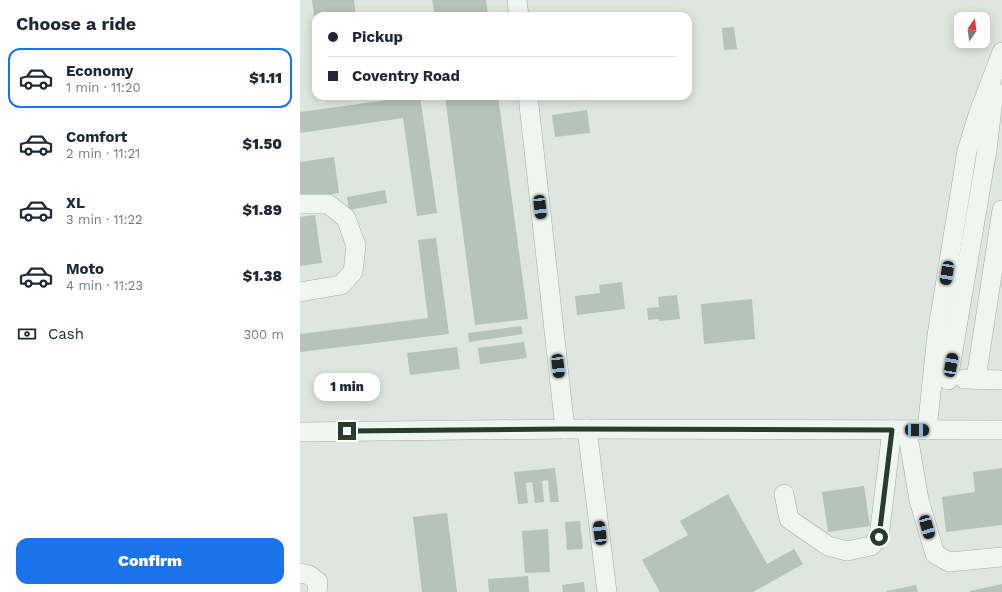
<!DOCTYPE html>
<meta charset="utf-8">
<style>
body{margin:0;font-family:"Work Sans",sans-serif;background:#f2f2f3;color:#1f2937;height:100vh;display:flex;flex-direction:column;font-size:15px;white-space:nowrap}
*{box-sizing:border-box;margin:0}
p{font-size:13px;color:#747a83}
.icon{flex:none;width:22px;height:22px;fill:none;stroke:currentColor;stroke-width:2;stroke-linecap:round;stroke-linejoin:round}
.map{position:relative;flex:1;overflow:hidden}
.details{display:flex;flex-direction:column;background:#fff;width:300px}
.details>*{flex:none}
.guide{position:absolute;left:12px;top:12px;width:380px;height:88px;border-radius:12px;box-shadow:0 2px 10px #0003;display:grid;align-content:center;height:88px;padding:0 16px;background:#fff}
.needle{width:26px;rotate:13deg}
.fabs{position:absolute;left:654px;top:12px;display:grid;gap:8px}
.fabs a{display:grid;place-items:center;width:36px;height:36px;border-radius:8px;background:#fff;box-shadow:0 2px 10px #0003;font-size:20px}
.end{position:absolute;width:18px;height:18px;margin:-9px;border:5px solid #273c2c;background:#fff;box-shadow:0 0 0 2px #fff}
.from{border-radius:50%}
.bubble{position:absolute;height:28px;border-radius:12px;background:#fff;box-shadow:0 2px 10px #0003;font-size:13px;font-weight:800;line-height:28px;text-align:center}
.car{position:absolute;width:12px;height:24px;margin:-12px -6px;border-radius:5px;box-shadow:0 0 3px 1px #0007;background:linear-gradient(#222 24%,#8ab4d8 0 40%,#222 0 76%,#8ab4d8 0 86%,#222 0)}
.guide b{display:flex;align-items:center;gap:14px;height:38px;font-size:15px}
.guide b+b{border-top:1px solid #e0e1e3}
.guide i{width:10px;height:10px;background:#1f2937}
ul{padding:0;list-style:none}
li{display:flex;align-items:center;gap:12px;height:60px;margin:0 8px 6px;padding:0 8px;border:2px solid transparent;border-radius:12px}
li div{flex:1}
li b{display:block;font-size:15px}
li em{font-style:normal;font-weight:800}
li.current{border-color:#1a73e8}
li>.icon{width:36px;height:36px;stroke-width:1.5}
h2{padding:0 16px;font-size:18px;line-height:48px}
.pay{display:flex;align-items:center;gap:10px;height:44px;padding:0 16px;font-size:15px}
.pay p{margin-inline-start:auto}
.cta{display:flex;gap:8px;margin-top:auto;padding:8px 16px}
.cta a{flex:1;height:46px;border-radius:12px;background:#1a73e8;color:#fff;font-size:16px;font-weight:800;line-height:46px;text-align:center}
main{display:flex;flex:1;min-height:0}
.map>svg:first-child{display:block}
</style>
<main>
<section class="details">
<h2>Choose a ride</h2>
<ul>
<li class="current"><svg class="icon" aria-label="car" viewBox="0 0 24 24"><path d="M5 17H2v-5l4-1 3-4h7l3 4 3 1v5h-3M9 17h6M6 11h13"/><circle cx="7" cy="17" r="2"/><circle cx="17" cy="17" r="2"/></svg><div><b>Economy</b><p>1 min · 11:20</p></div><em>$1.11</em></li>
<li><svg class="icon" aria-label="car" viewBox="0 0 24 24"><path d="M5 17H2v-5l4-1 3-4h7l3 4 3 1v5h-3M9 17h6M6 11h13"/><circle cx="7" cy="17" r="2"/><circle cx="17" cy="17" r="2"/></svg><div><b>Comfort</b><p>2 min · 11:21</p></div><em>$1.50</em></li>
<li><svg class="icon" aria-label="car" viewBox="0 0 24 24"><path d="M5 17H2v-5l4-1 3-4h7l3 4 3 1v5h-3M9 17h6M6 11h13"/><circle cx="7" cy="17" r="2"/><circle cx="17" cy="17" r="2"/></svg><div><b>XL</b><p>3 min · 11:22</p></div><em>$1.89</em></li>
<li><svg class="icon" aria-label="car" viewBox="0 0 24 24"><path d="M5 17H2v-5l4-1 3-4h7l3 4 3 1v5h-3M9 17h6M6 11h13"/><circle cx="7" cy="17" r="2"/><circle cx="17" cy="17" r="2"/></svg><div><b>Moto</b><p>4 min · 11:23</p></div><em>$1.38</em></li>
</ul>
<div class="pay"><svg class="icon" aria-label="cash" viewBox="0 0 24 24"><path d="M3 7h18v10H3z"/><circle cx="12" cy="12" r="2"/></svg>Cash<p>300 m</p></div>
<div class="cta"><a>Confirm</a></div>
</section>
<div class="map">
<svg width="702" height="592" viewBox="0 0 702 592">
<rect width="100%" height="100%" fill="#dde6df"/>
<!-- building -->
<g fill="#b5c3b8">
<path d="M12,0H54L56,16H16L15,23Z"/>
<path d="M132,0H186L188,16H135Z"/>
<path d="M434,27L437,49L424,50L422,28Z"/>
<path d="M117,96H120L137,213L117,216L103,118L0,133V112Z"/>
<path d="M145,96H198L228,319L175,325Z"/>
<path d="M287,110L290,133L255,137L252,115Z"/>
<path d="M34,157L39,193L0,199V162Z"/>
<path d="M85,190L87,203L49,210L47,197Z"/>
<path d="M15,215L22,263L0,266V217Z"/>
<path d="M136,238L149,334L0,352V334L128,318L118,240Z"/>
<path d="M322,282L325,309L277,315L275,296L300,293L299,285Z"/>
<path d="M377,295L380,319L359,321V319L348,320L347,308L359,307L358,297Z"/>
<path d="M452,299L455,339L404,344L401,304Z"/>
<path d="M221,326L223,334L169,342L168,333Z"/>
<path d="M224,342L227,358L180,364L178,348Z"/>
<path d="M157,347L160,369L110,375L107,353Z"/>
<path d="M255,468L259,502H250L248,480L242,481L244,502L235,503L232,482L226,483L228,503L218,504L214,472Z"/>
<path d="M702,468V525L646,532L642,497L675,492L673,472Z"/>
<path d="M564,486L570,526L528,532L522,492Z"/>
<path d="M428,494L467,564L494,549L503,564L453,592H360L342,560L388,535L380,521Z"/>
<path d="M147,513L157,592H122L113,517Z"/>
<path d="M280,521L283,549L267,550L265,522Z"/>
<path d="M248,529L250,572L225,573L222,531Z"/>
<path d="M228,576L229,592H189L188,579Z"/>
<path d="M284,582L285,592H263L262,585Z"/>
<path d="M702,584V592H670V591Z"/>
<path d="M616,585L618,592H587V591Z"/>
</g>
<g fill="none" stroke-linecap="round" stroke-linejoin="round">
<!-- minor casing -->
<g stroke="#9faca2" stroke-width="20">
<g id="minor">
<path d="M217,0L219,16"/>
<path d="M228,96L265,429"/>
<path d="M0,204H28L46,218L56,246L53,272L41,285L0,292"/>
<path d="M664,379L702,380"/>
<path d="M676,379L702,210"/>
<path d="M648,380L687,150L694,91"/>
<path d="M287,429L307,592"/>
<path d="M607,430L619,500L635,554L649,562L702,557"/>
<path d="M627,430L637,335L667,151L678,115L702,52"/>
<path d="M0,432L265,429L702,430"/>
<path d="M484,494L489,519L528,546L547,551L571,546L579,537L592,430"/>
<path d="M0,573L9,575L18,582L17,592"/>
</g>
</g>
<!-- minor -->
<use href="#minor" stroke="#eff5f1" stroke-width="19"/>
</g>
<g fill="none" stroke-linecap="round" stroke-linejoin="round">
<!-- route -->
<path stroke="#273c2c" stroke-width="5" d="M47,431L265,429L592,430L579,537"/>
</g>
</svg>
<div class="fabs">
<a><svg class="needle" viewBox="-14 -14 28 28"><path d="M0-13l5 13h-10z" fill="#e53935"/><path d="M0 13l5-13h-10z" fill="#747a83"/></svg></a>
</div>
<i class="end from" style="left:579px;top:537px"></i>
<i class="end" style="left:47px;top:431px"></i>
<div class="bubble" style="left:14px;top:373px;width:66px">1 min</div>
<i class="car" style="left:240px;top:207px;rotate:174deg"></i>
<i class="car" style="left:647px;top:273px;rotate:189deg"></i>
<i class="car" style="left:651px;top:365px;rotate:10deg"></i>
<i class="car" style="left:258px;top:366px;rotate:174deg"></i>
<i class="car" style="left:617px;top:430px;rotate:91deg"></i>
<i class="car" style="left:627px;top:527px;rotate:164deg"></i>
<i class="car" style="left:300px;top:533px;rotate:353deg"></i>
<div class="guide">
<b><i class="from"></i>Pickup</b>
<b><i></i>Coventry Road</b>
</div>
</div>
</main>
